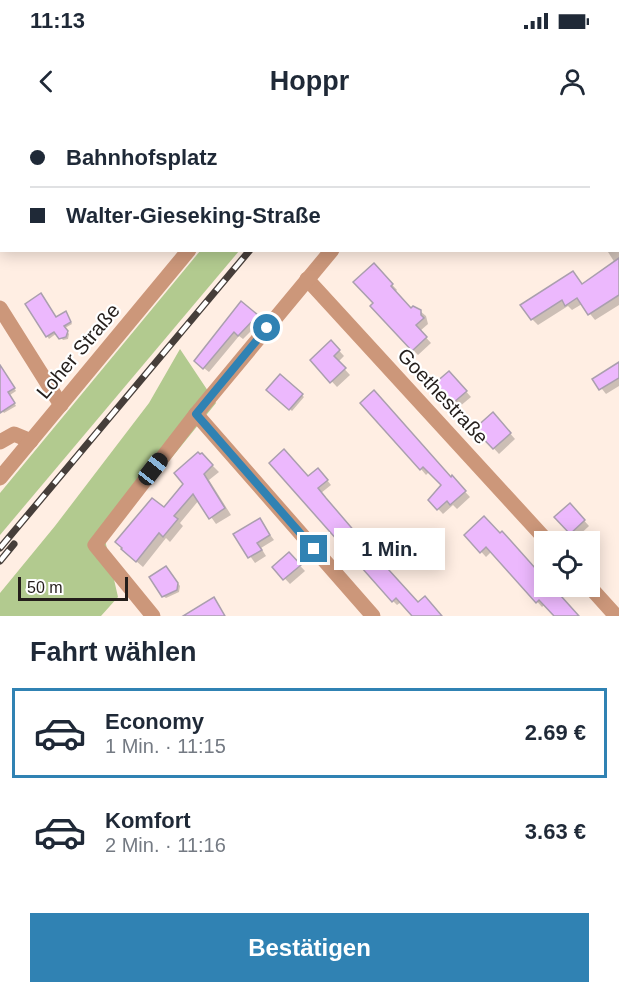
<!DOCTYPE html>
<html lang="de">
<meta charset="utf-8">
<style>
body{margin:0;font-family:Arial,sans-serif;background:#f6f6f7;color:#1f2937;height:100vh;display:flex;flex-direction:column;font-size:22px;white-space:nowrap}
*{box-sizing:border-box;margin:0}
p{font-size:20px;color:#747a83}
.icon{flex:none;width:33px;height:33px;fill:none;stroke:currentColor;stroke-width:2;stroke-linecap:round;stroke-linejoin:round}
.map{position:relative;height:496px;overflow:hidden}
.sheet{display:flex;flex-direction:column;background:#fff;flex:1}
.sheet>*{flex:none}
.hud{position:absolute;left:0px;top:0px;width:620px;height:132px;box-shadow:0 3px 15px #0003;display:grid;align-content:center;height:132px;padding:0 30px;background:#fff}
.fabs{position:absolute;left:534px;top:411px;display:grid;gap:12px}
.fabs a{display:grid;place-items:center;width:66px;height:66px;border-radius:0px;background:#fff;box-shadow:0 3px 15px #0003;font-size:30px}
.scale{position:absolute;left:18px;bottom:15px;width:110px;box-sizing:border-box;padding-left:6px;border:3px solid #241e1b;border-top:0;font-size:16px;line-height:21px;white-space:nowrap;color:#241e1b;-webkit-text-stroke:4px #fff;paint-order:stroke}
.end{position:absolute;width:27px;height:27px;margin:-14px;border:8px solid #3082b3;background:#fff;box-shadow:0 0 0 3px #fff}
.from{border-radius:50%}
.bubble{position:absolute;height:42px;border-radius:0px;background:#fff;box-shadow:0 3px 15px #0003;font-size:20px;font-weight:800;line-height:42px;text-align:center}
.car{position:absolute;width:18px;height:36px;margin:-18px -9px;border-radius:8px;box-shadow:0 0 4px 2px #0007;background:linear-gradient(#222 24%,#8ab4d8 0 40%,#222 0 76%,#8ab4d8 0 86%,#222 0)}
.hud b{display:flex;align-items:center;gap:21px;height:57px;font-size:22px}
.hud b+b{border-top:2px solid #e0e1e3}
.hud i{width:15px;height:15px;background:#1f2937}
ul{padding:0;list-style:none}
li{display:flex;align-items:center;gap:18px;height:90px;margin:0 12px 9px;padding:0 18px;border:3px solid transparent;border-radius:0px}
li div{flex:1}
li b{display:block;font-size:22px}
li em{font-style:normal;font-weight:800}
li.current{border-color:#3082b3}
li>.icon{width:54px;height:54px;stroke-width:1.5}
h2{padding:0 30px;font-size:27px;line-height:72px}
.primary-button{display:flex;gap:12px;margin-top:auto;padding:12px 30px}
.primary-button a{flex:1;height:69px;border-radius:0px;background:#3082b3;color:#fff;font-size:24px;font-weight:800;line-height:69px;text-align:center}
.status{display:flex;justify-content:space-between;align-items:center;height:42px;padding:0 30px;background:#fff;direction:ltr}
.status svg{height:16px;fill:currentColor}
header{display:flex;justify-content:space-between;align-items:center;height:78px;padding:0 30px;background:#fff;font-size:27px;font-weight:800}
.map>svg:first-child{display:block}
</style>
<div class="status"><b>11:13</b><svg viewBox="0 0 49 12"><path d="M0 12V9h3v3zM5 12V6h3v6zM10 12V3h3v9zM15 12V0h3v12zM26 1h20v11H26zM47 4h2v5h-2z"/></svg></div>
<header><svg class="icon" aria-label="back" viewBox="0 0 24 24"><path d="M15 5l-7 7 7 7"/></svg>Hoppr<svg class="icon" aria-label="person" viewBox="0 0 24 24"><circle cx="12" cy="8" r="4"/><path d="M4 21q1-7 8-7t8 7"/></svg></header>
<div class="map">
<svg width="619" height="496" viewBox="0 0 619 496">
<rect width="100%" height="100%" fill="#ffeee3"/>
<!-- green -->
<g fill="#b2ca8f">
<path d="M200,131H239L0,415V373Z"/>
<path d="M180,229L216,283L105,420L118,477L101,496H0V473L55,406L149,283Z"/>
</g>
<!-- shadow -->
<g fill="#0003">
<path d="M55,0H79L80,2H56Z"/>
<path d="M204,0H267L268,2H205Z"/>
<path d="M0,107L2,109L0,129Z"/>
<path d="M619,125V185L595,200L582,184L572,190L568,186L538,205L532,199L573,153L583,165L615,143L608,132L618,130Z"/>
<path d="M374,145L397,170L395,172L411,190L420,191L426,196L428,204L420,211L431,223L418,235L372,186L375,184Z"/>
<path d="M241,183L261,201L243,219L239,216L209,252L200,245Z"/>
<path d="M27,184L56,198L66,193L72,204L65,208L69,214L68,219L63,220L57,213L49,219Z"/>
<path d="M331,222L344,236L338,242L350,255L337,267L312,240Z"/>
<path d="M619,243V266L606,274L594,259Z"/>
<path d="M280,256L304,277L292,291L268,270Z"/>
<path d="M8,258L16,271L10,275L16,286L4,293L0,288V259Z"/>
<path d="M454,258L471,277L459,287L454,282Z"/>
<path d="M363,283L452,358L470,377L457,389L453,385L443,394L430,380L443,365L430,351L426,355L421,349Z"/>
<path d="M493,294L515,319L499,334L476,309Z"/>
<path d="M208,341L219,352L209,360L231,395L216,404L199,380L180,403L183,406L170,422L166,418L143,447L129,435L164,389Z"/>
<path d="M322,354L331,365L321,373L362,421L371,414L383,427L374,434L418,484L401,482L397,485L393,481L308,358Z"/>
<path d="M570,385L589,406L576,418L557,397Z"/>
<path d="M259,400L274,420L261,428L266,436L255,443L235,415Z"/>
<path d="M466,415H500L507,418L544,459L545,484L542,487L492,431L486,437Z"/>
<path d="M289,434L305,451L290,464L274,447Z"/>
<path d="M168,450L180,466L179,472L166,478L163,476Z"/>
</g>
<!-- building -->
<g fill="#ecb8fd" stroke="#aa9fae" stroke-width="1.5">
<path d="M619,138V175L588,195L577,178L565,186L562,180L531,200L520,185L573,151L582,164Z"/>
<path d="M374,143L393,164L391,166L411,188L413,186L421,190V195L424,198L416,205L427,217L412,231L370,186L373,183L353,162Z"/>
<path d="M41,173L56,197L66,191L71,202L64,206L68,211L66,217L59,219L54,212L46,217L25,184Z"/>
<path d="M241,181L258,195L238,216L234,212L203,249L194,241Z"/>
<path d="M331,220L340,230L334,236L346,248L330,263L310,240Z"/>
<path d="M619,242V258L599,270L592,259Z"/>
<path d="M0,245L15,268L8,272L15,283L0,293Z"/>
<path d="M449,251L467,271L453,283L435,263Z"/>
<path d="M280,254L303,274L289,290L266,270Z"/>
<path d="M374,270L451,357L452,355L466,371L450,385L447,381L437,390L428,380L441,365L423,347L420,350L360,283Z"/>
<path d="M493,292L511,313L493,329L474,309Z"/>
<path d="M284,329L308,356L318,348L328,360L318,368L326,378L362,420L371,412L379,422L371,429L378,438L418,482L425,476L442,496H412L396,478L392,482L269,343Z"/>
<path d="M198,332L200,334L202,333L213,345L204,354L225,388L209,399L193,374L174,396L178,399L163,417L159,413L136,442L121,429L122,428L115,422L152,378L164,387L183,364L174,353Z"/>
<path d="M570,383L585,400L570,414L554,397Z"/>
<path d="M484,396L500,413L502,411L544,458V466H552L579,496H554L539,480L536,483L486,427L480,433L464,415Z"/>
<path d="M260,398L270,415L257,423L262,430L248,438L233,414Z"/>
<path d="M289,432L301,445L283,460L272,447Z"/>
<path d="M166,446L178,463L177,470L162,477L149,457Z"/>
<path d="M214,477L225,496H183Z"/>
</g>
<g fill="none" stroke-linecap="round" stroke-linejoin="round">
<!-- minor -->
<g stroke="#cc977a" stroke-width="15">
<path d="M109,0L110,2"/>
<path d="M508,0L511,2"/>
<path d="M293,2L294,0"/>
<path d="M441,2L442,0"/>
<path d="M618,2L619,1"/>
<path d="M618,75L619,76"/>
<path d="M307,159L548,422"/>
<path d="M0,188L61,285"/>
<path d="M196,294L373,496"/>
<path d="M0,322L14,314L31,321"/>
<path d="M0,358L189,130"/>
<path d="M589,466L616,496"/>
<path d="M153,496L95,425L196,294L332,130"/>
</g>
<!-- rail casing -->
<g stroke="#463e3a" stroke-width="7">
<g id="rail">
<path d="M359,2L360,0"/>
<path d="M0,428L250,130"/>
<path d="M0,441L14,424"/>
</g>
</g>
<!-- rail -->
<use href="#rail" stroke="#fff" stroke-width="4.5" stroke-dasharray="14" stroke-linecap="butt"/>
</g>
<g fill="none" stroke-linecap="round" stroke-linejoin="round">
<!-- route -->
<path stroke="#3082b3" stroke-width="8" d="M267,208L196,294L314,429"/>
</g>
<g text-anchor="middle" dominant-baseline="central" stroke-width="4.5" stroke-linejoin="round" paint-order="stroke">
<!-- street labels -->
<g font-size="20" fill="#241e1b" stroke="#fff">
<text transform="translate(78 231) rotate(-50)">Loher Straße</text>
<text transform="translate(443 276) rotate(47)">Goethestraße</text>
</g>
</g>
</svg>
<div class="fabs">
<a><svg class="icon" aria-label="locate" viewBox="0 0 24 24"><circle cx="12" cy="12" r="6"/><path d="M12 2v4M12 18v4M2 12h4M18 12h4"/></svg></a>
</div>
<div class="scale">50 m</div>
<i class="end from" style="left:267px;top:208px"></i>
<i class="end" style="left:314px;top:429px"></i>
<div class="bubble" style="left:334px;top:408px;width:111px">1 Min.</div>
<i class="car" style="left:153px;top:349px;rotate:38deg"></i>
<div class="hud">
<b><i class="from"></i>Bahnhofsplatz</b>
<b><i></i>Walter-Gieseking-Straße</b>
</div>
</div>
<section class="sheet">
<h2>Fahrt wählen</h2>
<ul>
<li class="current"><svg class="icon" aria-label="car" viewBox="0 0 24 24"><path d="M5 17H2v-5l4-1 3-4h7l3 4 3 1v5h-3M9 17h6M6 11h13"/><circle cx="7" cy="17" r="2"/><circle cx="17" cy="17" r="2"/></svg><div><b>Economy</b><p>1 Min. · 11:15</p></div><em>2.69 €</em></li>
<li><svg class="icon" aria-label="car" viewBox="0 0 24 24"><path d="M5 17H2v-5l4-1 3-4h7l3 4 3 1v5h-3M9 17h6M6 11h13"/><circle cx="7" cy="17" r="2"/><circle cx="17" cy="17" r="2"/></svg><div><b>Komfort</b><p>2 Min. · 11:16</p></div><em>3.63 €</em></li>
</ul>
<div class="primary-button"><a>Bestätigen</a></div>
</section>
